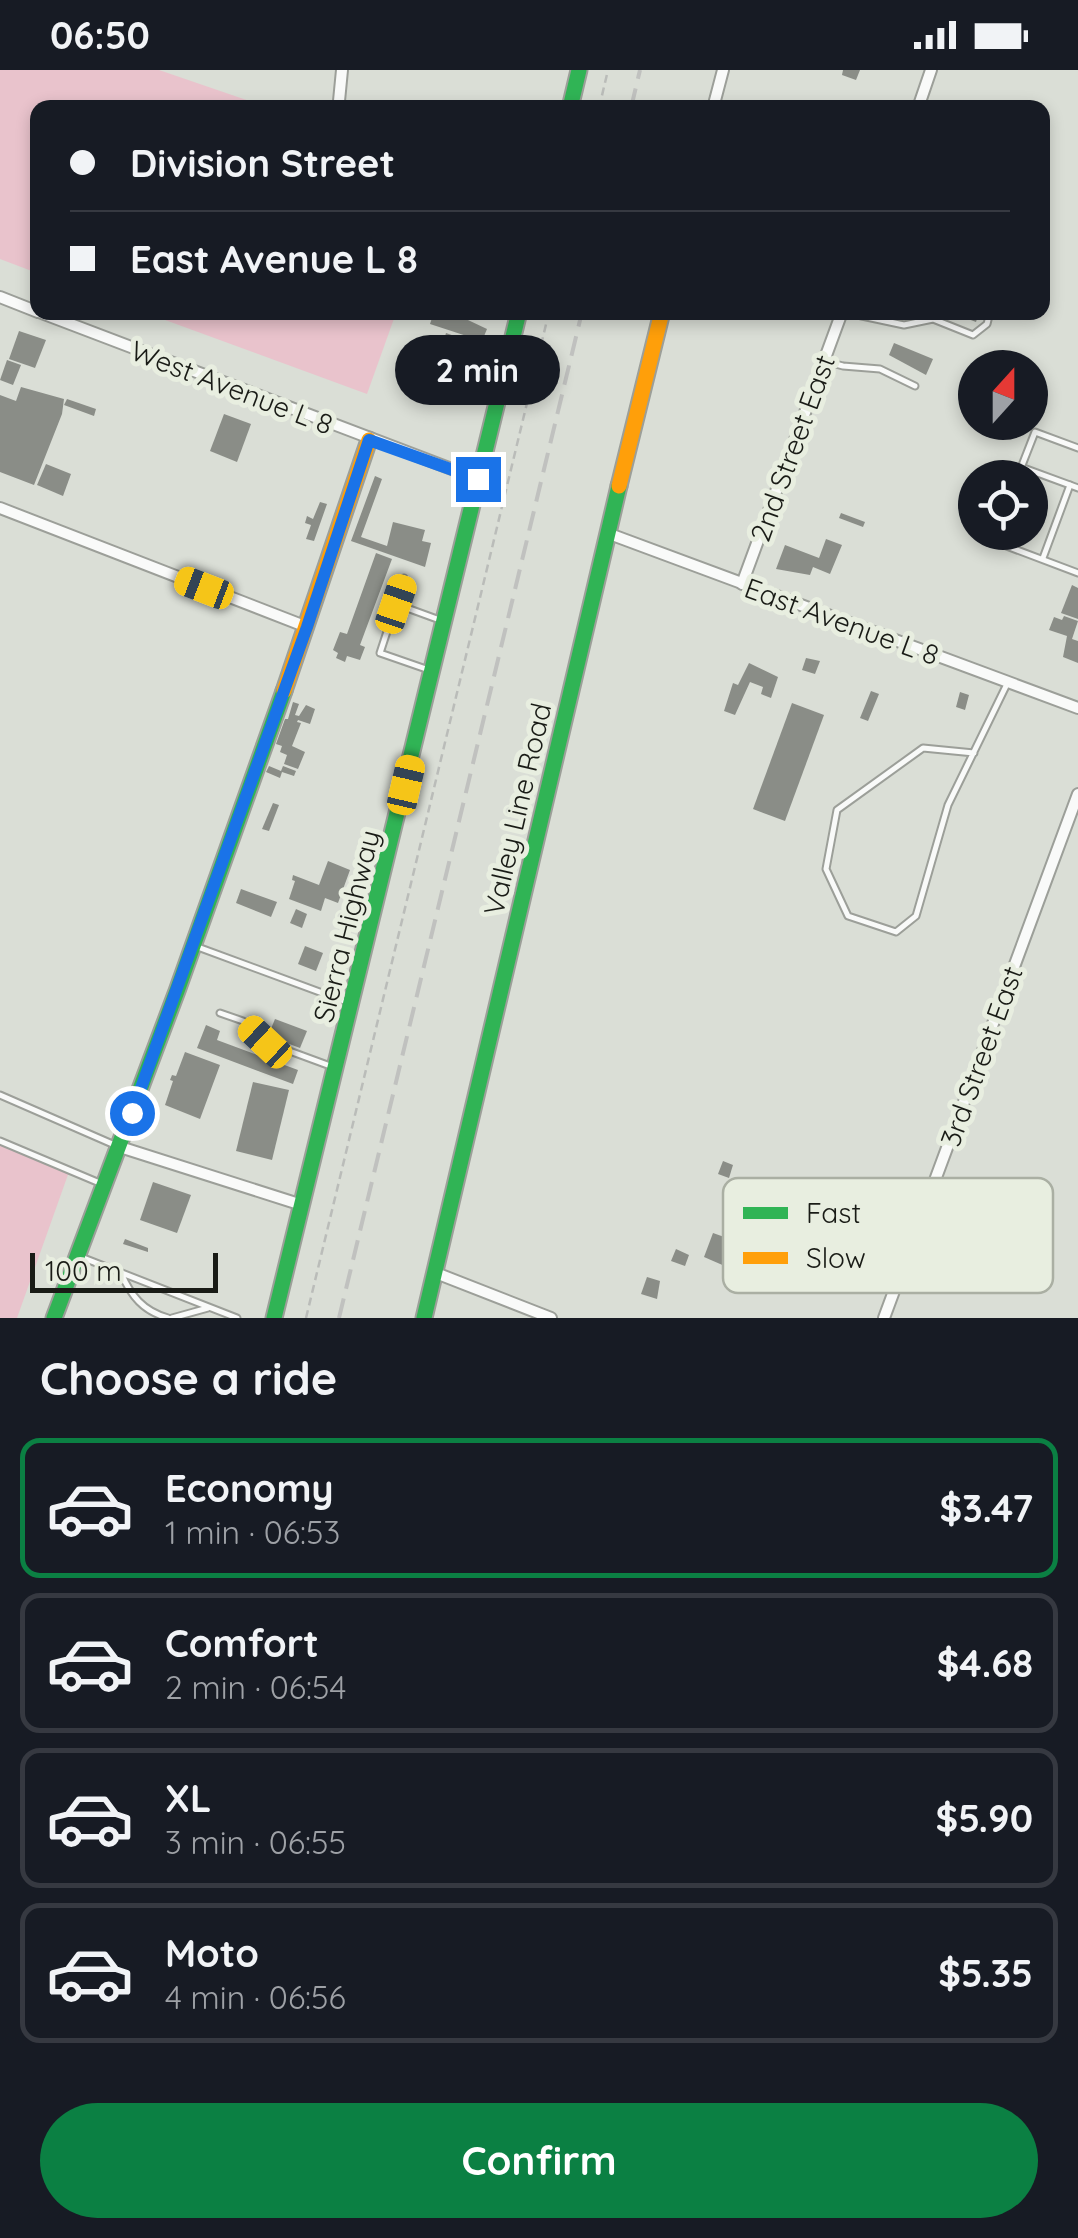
<!DOCTYPE html>
<meta charset="utf-8">
<style>
body{margin:0;font-family:Quicksand,sans-serif;background:#242831;color:#f1f3f6;height:100vh;display:flex;flex-direction:column;font-size:38px;white-space:nowrap}
*{box-sizing:border-box;margin:0}
p{font-size:32px;color:#9ea1a6}
.icon{flex:none;width:55px;height:55px;fill:none;stroke:currentColor;stroke-width:2;stroke-linecap:round;stroke-linejoin:round}
.map{position:relative;height:1248px;overflow:hidden}
.drawer{display:flex;flex-direction:column;background:#171b24;flex:1}
.drawer>*{flex:none}
.top-card{position:absolute;left:30px;top:30px;width:1020px;height:220px;border-radius:20px;box-shadow:0 5px 15px #0003;display:grid;align-content:center;height:220px;padding:0 40px;background:#171b24}
.needle{width:65px;rotate:21deg}
.buttons{position:absolute;left:958px;top:280px;display:grid;gap:20px}
.buttons a{display:grid;place-items:center;width:90px;height:90px;border-radius:50%;background:#171b24;box-shadow:0 5px 15px #0003;font-size:50px}
.scale{position:absolute;left:30px;bottom:25px;width:188px;box-sizing:border-box;padding-left:10px;border:5px solid #191b16;border-top:0;font-size:28px;line-height:35px;white-space:nowrap;color:#191b16;-webkit-text-stroke:8px #e8eee0;paint-order:stroke}
.end{position:absolute;width:45px;height:45px;margin:-22px;border:12px solid #1a73e8;background:#fff;box-shadow:0 0 0 5px #fff}
.from{border-radius:50%}
.bubble{position:absolute;height:70px;border-radius:35px;background:#171b24;box-shadow:0 5px 15px #0003;font-size:32px;font-weight:700;line-height:70px;text-align:center}
.car{position:absolute;width:30px;height:60px;margin:-30px -15px;border-radius:12px;box-shadow:0 0 8px 2px #0007;background:linear-gradient(#f5c518 24%,#345 0 40%,#f5c518 0 76%,#345 0 86%,#f5c518 0)}
.top-card b{display:flex;align-items:center;gap:35px;height:95px;font-size:38px}
.top-card b+b{border-top:2px solid #363941}
.top-card i{width:25px;height:25px;background:#f1f3f6}
ul{padding:0;list-style:none}
li{display:flex;align-items:center;gap:30px;height:140px;margin:0 20px 15px;padding:0 20px;border:5px solid #363941;border-radius:20px}
li div{flex:1}
li b{display:block;font-size:38px}
li em{font-style:normal;font-weight:700}
li.selected{border-color:#0b8043}
li>.icon{width:90px;height:90px;stroke-width:1.5}
h2{padding:0 40px;font-size:45px;line-height:120px}
.action{display:flex;gap:20px;margin-top:auto;padding:20px 40px}
.action a{flex:1;height:115px;border-radius:60px;background:#0b8043;color:#fff;font-size:40px;font-weight:700;line-height:115px;text-align:center}
.status{display:flex;justify-content:space-between;align-items:center;height:70px;padding:0 50px;background:#171b24;direction:ltr}
.status svg{height:28px;fill:currentColor}
.map>svg:first-child{display:block}
</style>
<div class="status"><b>06:50</b><svg viewBox="0 0 49 12"><path d="M0 12V9h3v3zM5 12V6h3v6zM10 12V3h3v9zM15 12V0h3v12zM26 1h20v11H26zM47 4h2v5h-2z"/></svg></div>
<div class="map">
<svg width="1078" height="1248" viewBox="0 0 1078 1248">
<rect width="100%" height="100%" fill="#daded6"/>
<!-- green -->
<g fill="#e9c3cc">
<path d="M0,0H159L267,37L38,38L37,203L0,189Z"/>
<path d="M146,243H396L367,324Z"/>
<path d="M0,1075L70,1099L17,1248H0Z"/>
</g>
<!-- building -->
<g fill="#8a8d87">
<path d="M843,0H860L856,10L842,5Z"/>
<path d="M434,242H451L487,259L482,271L430,254Z"/>
<path d="M950,242H979L976,252Z"/>
<path d="M19,261L46,270L35,298L9,289Z"/>
<path d="M446,263L480,275L478,281L473,279L461,312L426,300L437,271L443,273Z"/>
<path d="M894,273L933,289L926,305L889,285Z"/>
<path d="M7,290L21,295L13,315L0,310Z"/>
<path d="M21,317L64,329L62,344L34,415L0,402V325L16,331Z"/>
<path d="M67,329L96,339L94,346L64,335Z"/>
<path d="M224,344L251,354L237,392L210,381Z"/>
<path d="M46,394L71,404L63,426L37,415Z"/>
<path d="M375,406L382,409L361,467L387,476L393,452L425,460L422,471L431,473L425,497L351,471Z"/>
<path d="M320,432L327,434L314,471L306,469L311,455L305,453L307,446L313,449Z"/>
<path d="M841,443L865,452L863,457L839,448Z"/>
<path d="M826,469L842,475L830,504L813,497L810,505L776,499L785,475L819,488Z"/>
<path d="M376,483L392,489L360,575L365,577L360,590L347,586L345,592L336,588L338,583L333,580L340,562L347,564Z"/>
<path d="M1072,515L1078,518V549L1061,543Z"/>
<path d="M1064,546L1078,551L1072,569L1078,571V593L1063,587L1067,566L1049,560L1054,547L1062,550Z"/>
<path d="M806,588L820,591L815,604L802,600Z"/>
<path d="M749,593L778,607L771,628L761,624L763,617L750,612L735,645L724,641L733,613L738,615Z"/>
<path d="M871,621L879,624L868,651L860,648Z"/>
<path d="M960,622L969,625L965,640L956,637Z"/>
<path d="M293,632L299,634L295,645L299,646L306,635L315,639L310,654L298,650L297,652L301,653L292,676L305,682L298,699L284,694L287,685L280,682L282,676L276,674L285,649H288Z"/>
<path d="M792,633L824,645L785,751L753,739Z"/>
<path d="M269,696L281,701L283,696L296,701L294,706L282,702L280,708L266,702Z"/>
<path d="M273,733L279,735L269,761L262,759Z"/>
<path d="M328,791L350,800L338,833L325,828L321,841L289,829L295,811L292,810L293,805L319,815Z"/>
<path d="M241,819L277,832L271,847L236,833Z"/>
<path d="M296,839L307,844L302,858L290,853Z"/>
<path d="M305,876L323,883L316,901L298,894Z"/>
<path d="M275,949L307,961L300,978L268,966Z"/>
<path d="M206,955L220,961L217,970L298,1000L293,1014L197,978Z"/>
<path d="M185,982L220,995L200,1049L165,1035L173,1011L170,1010L172,1005L176,1006Z"/>
<path d="M253,1012L289,1020L272,1090L236,1081Z"/>
<path d="M723,1091L733,1095L729,1108L718,1104Z"/>
<path d="M153,1112L191,1125L177,1163L140,1150Z"/>
<path d="M713,1163L761,1180L750,1207L704,1187Z"/>
<path d="M125,1169L148,1178V1182L123,1174Z"/>
<path d="M676,1179L689,1185L685,1196L671,1191Z"/>
<path d="M647,1207L660,1211L657,1229L641,1224Z"/>
</g>
<g fill="none" stroke-linecap="round" stroke-linejoin="round">
<!-- lane casing -->
<g stroke="#9c9f99" stroke-width="9">
<g id="lane">
<path d="M843,242L904,255L933,249L973,265L987,254L990,242"/>
<path d="M824,291L843,296L880,299L915,316"/>
<path d="M1021,397L1078,418"/>
<path d="M1017,408L1035,362L1078,378"/>
<path d="M997,462L996,472L1078,503"/>
<path d="M1043,488L1070,415"/>
<path d="M396,534L404,508"/>
<path d="M429,600L380,583L396,534L437,549"/>
<path d="M974,683L923,678L837,740L826,799L848,846L896,862L916,846L948,735L1008,612"/>
<path d="M195,876L344,931"/>
<path d="M220,943L243,951L265,972L333,997"/>
<path d="M0,1025L117,1076"/>
<path d="M0,1071L102,1114"/>
<path d="M850,1148L911,1174"/>
<path d="M81,1187L237,1248"/>
<path d="M121,1203C131,1226 143,1241 168,1248"/>
<path d="M172,1248L208,1238"/>
</g>
</g>
<!-- street casing -->
<g stroke="#9c9f99" stroke-width="14">
<g id="street">
<path d="M339,31L342,0"/>
<path d="M713,38L723,0"/>
<path d="M918,38L931,0"/>
<path d="M0,227L38,242"/>
<path d="M39,242L478,409"/>
<path d="M0,438L307,557"/>
<path d="M607,463L1078,638"/>
<path d="M742,514L842,242"/>
<path d="M120,1077L302,1135"/>
<path d="M436,1203L551,1248"/>
<path d="M884,1248L1078,724"/>
</g>
</g>
<!-- fast casing -->
<g stroke="#9c9f99" stroke-width="19">
<g id="fast">
<path d="M570,38L579,0"/>
<path d="M54,1248L177,921L284,621"/>
<path d="M274,1248L519,242"/>
<path d="M424,1248L619,416"/>
</g>
</g>
<!-- slow casing -->
<g stroke="#9c9f99" stroke-width="19">
<g id="slow">
<path d="M619,416L662,242"/>
<path d="M284,621L369,370"/>
</g>
</g>
<!-- path -->
<g stroke="#babcb9" stroke-width="2.5" stroke-dasharray="8 5" stroke-linecap="butt">
<path d="M599,38L608,0"/>
<path d="M306,1248L549,242"/>
</g>
<!-- lane -->
<use href="#lane" stroke="#f9faf9" stroke-width="5"/>
<!-- street -->
<use href="#street" stroke="#f9faf9" stroke-width="10"/>
<!-- fast -->
<use href="#fast" stroke="#30b455" stroke-width="15"/>
<!-- slow -->
<use href="#slow" stroke="#ff9f0a" stroke-width="15"/>
<!-- rail -->
<g stroke="#c0c1bf" stroke-width="4" stroke-dasharray="20 10" stroke-linecap="butt">
<path d="M631,38L640,0"/>
<path d="M339,1248L582,242"/>
</g>
</g>
<g fill="none" stroke-linecap="round" stroke-linejoin="round">
<!-- route -->
<path stroke="#1a73e8" stroke-width="12" d="M132,1043L307,557L369,370L478,409"/>
</g>
<g text-anchor="middle" dominant-baseline="central" stroke-width="10" stroke-linejoin="round" paint-order="stroke">
<!-- street labels -->
<g font-size="28" fill="#191b16" stroke="#e8eee0">
<text transform="translate(232 317) rotate(21)">West Avenue L 8</text>
<text transform="translate(792 378) rotate(-70)">2nd Street East</text>
<text transform="translate(842 551) rotate(20)">East Avenue L 8</text>
<text transform="translate(517 739) rotate(-77)">Valley Line Road</text>
<text transform="translate(346 856) rotate(-76)">Sierra Highway</text>
<text transform="translate(981 986) rotate(-70)">3rd Street East</text>
</g>
</g>
<!-- legend -->
<rect x="723" y="1108" width="330" height="115" rx="15" fill="#e8eee0" stroke="#aaafa3" stroke-width="2.5"/>
<rect x="743" y="1137" width="45" height="12" fill="#30b455"/>
<rect x="743" y="1182" width="45" height="12" fill="#ff9f0a"/>
<g font-size="28" fill="#191b16">
<text x="806" y="1153">Fast</text>
<text x="806" y="1198">Slow</text>
</g>
</svg>
<div class="buttons">
<a><svg class="needle" viewBox="-14 -14 28 28"><path d="M0-13l5 13h-10z" fill="#e53935"/><path d="M0 13l5-13h-10z" fill="#9ea1a6"/></svg></a>
<a><svg class="icon" aria-label="locate" viewBox="0 0 24 24"><circle cx="12" cy="12" r="6"/><path d="M12 2v4M12 18v4M2 12h4M18 12h4"/></svg></a>
</div>
<div class="scale">100 m</div>
<i class="end from" style="left:132px;top:1043px"></i>
<i class="end" style="left:478px;top:409px"></i>
<div class="bubble" style="left:395px;top:265px;width:165px">2 min</div>
<i class="car" style="left:204px;top:518px;rotate:291deg"></i>
<i class="car" style="left:396px;top:534px;rotate:19deg"></i>
<i class="car" style="left:406px;top:715px;rotate:13deg"></i>
<i class="car" style="left:265px;top:972px;rotate:313deg"></i>
<div class="top-card">
<b><i class="from"></i>Division Street</b>
<b><i></i>East Avenue L 8</b>
</div>
</div>
<section class="drawer">
<h2>Choose a ride</h2>
<ul>
<li class="selected"><svg class="icon" aria-label="car" viewBox="0 0 24 24"><path d="M5 17H2v-5l4-1 3-4h7l3 4 3 1v5h-3M9 17h6M6 11h13"/><circle cx="7" cy="17" r="2"/><circle cx="17" cy="17" r="2"/></svg><div><b>Economy</b><p>1 min · 06:53</p></div><em>$3.47</em></li>
<li><svg class="icon" aria-label="car" viewBox="0 0 24 24"><path d="M5 17H2v-5l4-1 3-4h7l3 4 3 1v5h-3M9 17h6M6 11h13"/><circle cx="7" cy="17" r="2"/><circle cx="17" cy="17" r="2"/></svg><div><b>Comfort</b><p>2 min · 06:54</p></div><em>$4.68</em></li>
<li><svg class="icon" aria-label="car" viewBox="0 0 24 24"><path d="M5 17H2v-5l4-1 3-4h7l3 4 3 1v5h-3M9 17h6M6 11h13"/><circle cx="7" cy="17" r="2"/><circle cx="17" cy="17" r="2"/></svg><div><b>XL</b><p>3 min · 06:55</p></div><em>$5.90</em></li>
<li><svg class="icon" aria-label="car" viewBox="0 0 24 24"><path d="M5 17H2v-5l4-1 3-4h7l3 4 3 1v5h-3M9 17h6M6 11h13"/><circle cx="7" cy="17" r="2"/><circle cx="17" cy="17" r="2"/></svg><div><b>Moto</b><p>4 min · 06:56</p></div><em>$5.35</em></li>
</ul>
<div class="action"><a>Confirm</a></div>
</section>
